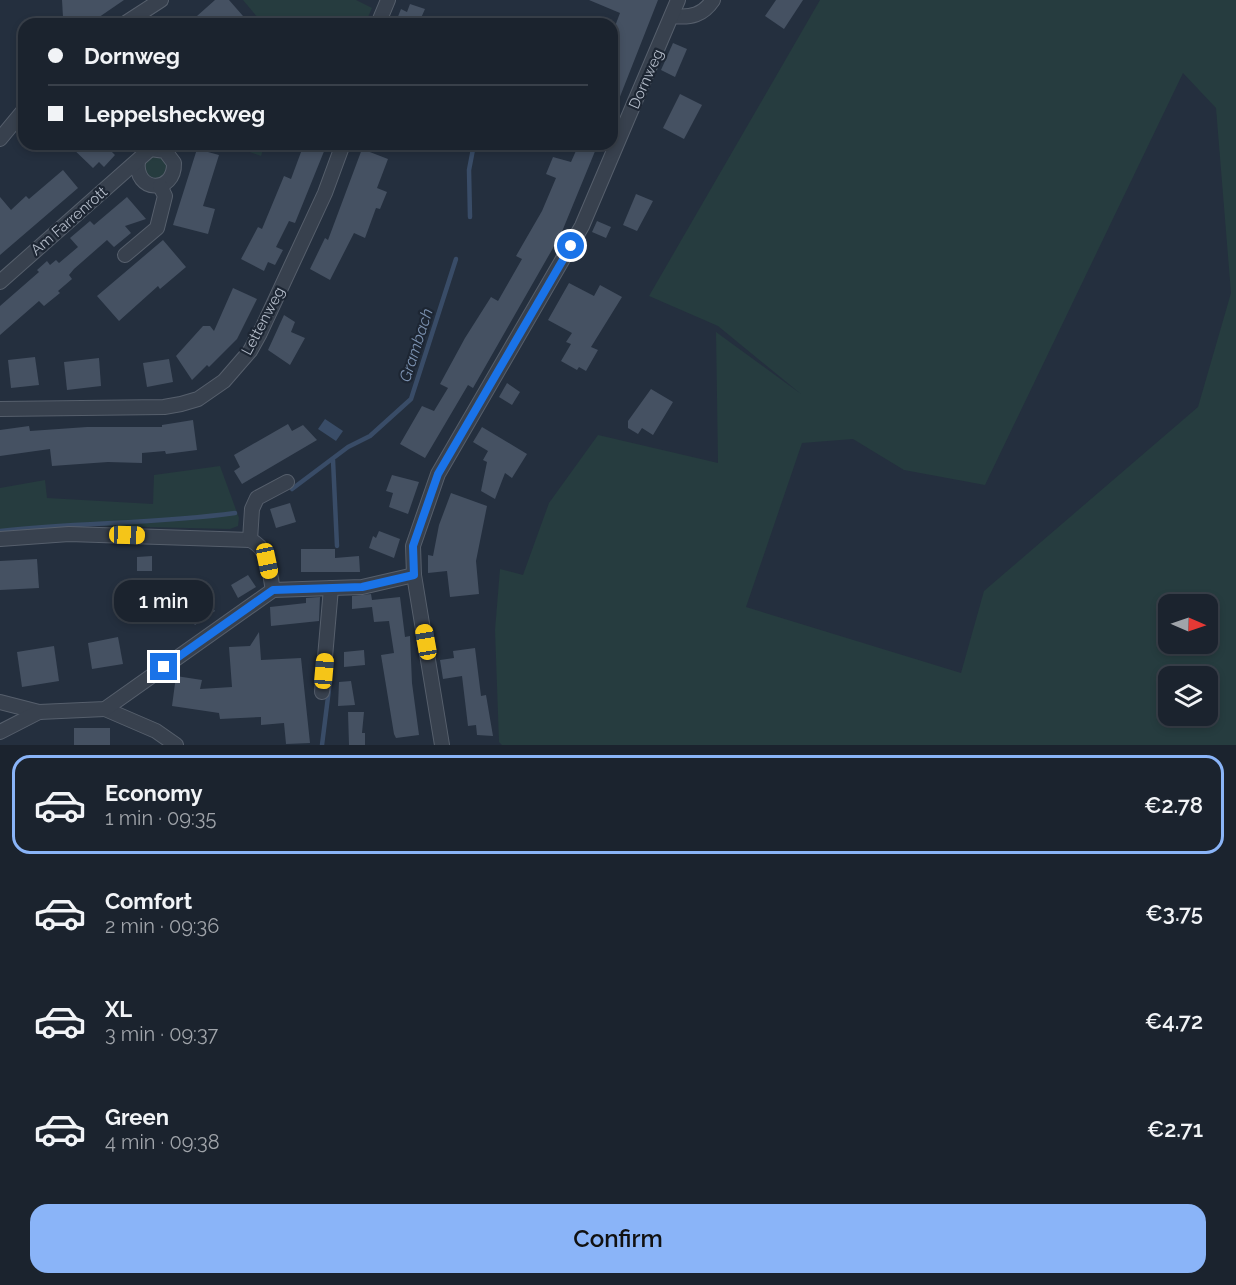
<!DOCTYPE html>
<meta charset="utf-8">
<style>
body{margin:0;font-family:Raleway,sans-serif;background:#282f3a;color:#f1f3f6;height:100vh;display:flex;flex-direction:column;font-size:22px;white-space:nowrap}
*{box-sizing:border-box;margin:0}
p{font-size:20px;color:#a0a4aa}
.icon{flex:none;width:33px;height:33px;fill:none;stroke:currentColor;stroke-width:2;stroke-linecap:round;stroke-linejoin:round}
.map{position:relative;height:745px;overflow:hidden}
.panel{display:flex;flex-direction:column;background:#1b232e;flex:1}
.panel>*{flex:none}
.guide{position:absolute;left:18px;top:18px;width:600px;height:132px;border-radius:18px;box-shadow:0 3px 9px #0003,0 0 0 2px #39404a;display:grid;align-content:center;height:132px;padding:0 30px;background:#1b232e}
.needle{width:39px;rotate:92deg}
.fabs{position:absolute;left:1158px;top:594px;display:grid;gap:12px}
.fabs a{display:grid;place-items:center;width:60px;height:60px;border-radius:12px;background:#1b232e;box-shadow:0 3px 9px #0003,0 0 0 2px #39404a;font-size:30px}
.end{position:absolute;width:27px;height:27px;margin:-14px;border:8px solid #1a73e8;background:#fff;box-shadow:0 0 0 3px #fff}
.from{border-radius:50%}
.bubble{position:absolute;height:42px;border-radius:18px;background:#1b232e;box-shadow:0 3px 9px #0003,0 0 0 2px #39404a;font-size:20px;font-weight:600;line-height:42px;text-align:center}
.car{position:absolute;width:18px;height:36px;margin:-18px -9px;border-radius:8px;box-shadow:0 0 4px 2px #0007;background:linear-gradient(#f5c518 24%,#345 0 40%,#f5c518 0 76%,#345 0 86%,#f5c518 0)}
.guide b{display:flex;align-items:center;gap:21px;height:57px;font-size:22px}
.guide b+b{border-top:2px solid #39404a}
.guide i{width:15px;height:15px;background:#f1f3f6}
ul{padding:10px 0 0;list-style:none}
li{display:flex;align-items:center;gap:18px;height:99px;margin:0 12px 9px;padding:0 18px;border:3px solid transparent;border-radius:18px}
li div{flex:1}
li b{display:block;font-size:22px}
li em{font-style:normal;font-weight:600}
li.on{border-color:#8ab4f8}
li>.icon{width:54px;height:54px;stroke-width:1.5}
.cta{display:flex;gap:12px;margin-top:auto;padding:12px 30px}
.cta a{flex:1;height:69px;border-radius:18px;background:#8ab4f8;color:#111;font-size:24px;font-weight:600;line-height:69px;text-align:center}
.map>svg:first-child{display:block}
</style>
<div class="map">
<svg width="1236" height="745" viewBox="0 0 1236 745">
<rect width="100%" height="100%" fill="#242f3e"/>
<!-- green -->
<g fill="#263c3f" fill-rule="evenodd">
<path d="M243,0H356L372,8L365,24H263Z"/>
<path d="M820,0H1236V745H502L499,742L495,630L500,569L523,575L549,503L598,435L718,463L716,332L801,394L718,326L649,296ZM1183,73L1216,108L1231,293L1198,407L984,591L961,673L746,607L802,443L853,439L904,470L985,485ZM1168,604H1208V644H1168ZM1168,676H1208V716H1168Z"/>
<path d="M227,144H265L261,156Z"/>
<circle cx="156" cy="167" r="11"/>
<path d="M220,466L239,518L238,526L230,529L64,525L0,532V488L45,480L47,498L153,504L154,475Z"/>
</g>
<!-- water -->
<path fill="#394c67" d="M325,419L343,431L336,441L318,429Z"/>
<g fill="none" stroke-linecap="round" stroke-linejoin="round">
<!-- stream -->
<g stroke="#394c67" stroke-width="4.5">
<path d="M470,217L469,170L474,144"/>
<path d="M333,460L337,546"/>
<path d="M292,489L348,447L370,436L411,399L456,259"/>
<path d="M0,531C78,522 157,524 235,513"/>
<path d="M322,745L330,681"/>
</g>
</g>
<!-- building -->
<g fill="#455162">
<path d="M62,0H124L89,24H67L63,17Z"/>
<path d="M215,0H229L250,24H188Z"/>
<path d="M589,0H658L612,117V34L620,13Z"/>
<path d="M776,0H803L784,29L765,16Z"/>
<path d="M410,4L425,9L421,18L436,24H395L401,9L407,12Z"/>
<path d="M673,43L687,49L675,77L661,70Z"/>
<path d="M680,94L702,105L684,139L663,128Z"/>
<path d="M68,144H104L115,155L104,167L99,162L93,168Z"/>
<path d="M304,144H327L295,223L289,221L276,247L283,250L275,265L268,262L264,271L241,259L258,227L262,229L284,176L291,179Z"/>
<path d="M579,144H598L561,234L473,388L468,385L425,458L400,444L422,406L434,411L448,388L440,384L465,338L491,297L498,301L522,259L516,256L542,211L556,178L546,174L553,157L571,162Z"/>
<path d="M197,149L219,155L203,206L215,209L208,234L173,225Z"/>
<path d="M362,149L388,159L377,188L387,192L380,209L376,208L365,238L354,233L330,280L310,269L325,238L328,240Z"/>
<path d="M63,170L78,188L0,255V197L11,210L26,196L29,199Z"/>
<path d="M636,194L653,201L637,231L623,225Z"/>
<path d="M127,197L146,219L125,226L131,233L114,247L107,240L74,269L69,275L72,279L58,291L60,293L44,306L39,301L0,335V306L39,272L37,270L47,261L50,265L56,260L59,263L78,247L70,238L90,221L94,225Z"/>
<path d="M597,221L611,227L606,238L592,232Z"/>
<path d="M163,240L186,267L160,289L158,286L119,321L97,296Z"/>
<path d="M569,283L594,296L600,285L622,297L591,347L598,350L586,371L579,367L577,370L561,361L571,344L566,342L572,333L548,320Z"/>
<path d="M233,288L257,299L237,339L209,367L207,365L192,380L176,356L203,326H210L214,331Z"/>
<path d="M284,315L295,322L291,332L305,338L290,365L268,350Z"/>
<path d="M35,357L39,385L11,388L8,360Z"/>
<path d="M99,358L101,386L67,390L64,362Z"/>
<path d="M169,359L173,382L147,387L143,363Z"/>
<path d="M507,383L520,392L512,405L499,397Z"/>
<path d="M651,389L673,402L653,435L642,428L638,434L628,428V421Z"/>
<path d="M193,420L197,450L166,454L165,451L142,453V463L108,462L52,466L50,449L0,456V430L29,426L30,431L87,427H162V425Z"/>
<path d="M288,424L292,431L303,425L317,440L242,484L234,471L240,467L234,455Z"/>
<path d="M482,427L527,454L512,478L505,473L495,499L481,491L487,462L483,460L488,451L473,442Z"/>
<path d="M392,475L419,482L408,514L389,507L393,493L386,491Z"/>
<path d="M451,493L487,506L476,561L479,594L450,597L447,571L428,573V555L433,556L439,525Z"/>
<path d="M290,503L296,522L276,528L270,509Z"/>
<path d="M379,531L400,539L394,558L369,548L373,536L376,538Z"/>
<path d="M301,549H335V558L359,556L360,572H301Z"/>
<path d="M152,556V571H137V557Z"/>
<path d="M37,559L39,588L0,590V561Z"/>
<path d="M248,575L256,587L238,598L231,585Z"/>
<path d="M371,594L372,600L400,597L405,637L410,636L412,683L419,735L396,738L394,734L381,655L394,653L389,621L374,622L372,607L352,609V596Z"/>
<path d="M204,596L215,611L195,625L184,611Z"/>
<path d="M320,597L319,621L271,626L270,607L306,603V598Z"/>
<path d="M259,632L261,660L301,658L310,743L286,744L284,723L261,725V717L220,719L219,713L172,706L176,676L202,680L200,689L232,687L229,647L250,646Z"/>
<path d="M118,637L123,664L92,669L88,643Z"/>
<path d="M54,646L59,681L22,687L17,652Z"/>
<path d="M475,648L481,696L486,695L493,736L477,735L476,725L468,726L462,676L443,679L440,660L454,658L453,651Z"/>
<path d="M364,650L365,665L344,667V652Z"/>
<path d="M351,681L355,705L338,706L339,682Z"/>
<path d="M348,712H364L362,733H365V745H349Z"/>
<rect x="74" y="728" width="36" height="17"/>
</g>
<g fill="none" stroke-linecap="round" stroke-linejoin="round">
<!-- street casing -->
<g stroke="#565f6c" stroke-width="16">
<g id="street">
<path d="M673,16C691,18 703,15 713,0"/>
<path d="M124,24L161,0"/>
<path d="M378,24L388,0"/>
<path d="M0,139L24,110"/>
<path d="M138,161C134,193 175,194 174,163L165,151L151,149"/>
<path d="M125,255L157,228L165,196L160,186"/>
<path d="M0,282L156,144"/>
<path d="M0,409L164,407L181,404L198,399L224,381L250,351L260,333L325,193L343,144"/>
<path d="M0,539L69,534L250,540C269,548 269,571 273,590"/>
<path d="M250,540L252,509L257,498L287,482"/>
<path d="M322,692L331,588"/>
<path d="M0,702L39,712"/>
<path d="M105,709L156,731L176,745"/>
<path d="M0,732L39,712L105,709L273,590L362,587L414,575"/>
<path d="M442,745L414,575L413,546L438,474L582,226L678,0"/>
</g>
</g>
<!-- street -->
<use href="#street" stroke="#38414e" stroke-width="14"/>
</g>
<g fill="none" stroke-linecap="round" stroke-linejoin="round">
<!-- route -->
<path stroke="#1a73e8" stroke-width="8" d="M164,667L273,590L362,587L414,575L413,546L438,474L571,246"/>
</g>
<g text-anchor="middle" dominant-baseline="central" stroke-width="4.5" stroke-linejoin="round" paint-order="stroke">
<!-- street labels -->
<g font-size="15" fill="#b4bcc9" stroke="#1d2633">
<text transform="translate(646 79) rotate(-66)">Dornweg</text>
<text transform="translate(69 221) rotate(-41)">Am Farrenrott</text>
<text transform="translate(263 321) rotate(-62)">Lettenweg</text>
</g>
<!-- water labels -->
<g font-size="16" font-style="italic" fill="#7c92b1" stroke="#1d2633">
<text transform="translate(416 345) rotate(-72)">Grambach</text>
</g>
</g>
</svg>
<div class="fabs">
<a><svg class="needle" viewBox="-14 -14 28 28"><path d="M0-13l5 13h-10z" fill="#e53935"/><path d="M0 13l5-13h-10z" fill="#a0a4aa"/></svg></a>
<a><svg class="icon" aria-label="layers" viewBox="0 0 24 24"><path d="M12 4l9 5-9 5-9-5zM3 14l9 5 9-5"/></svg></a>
</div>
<i class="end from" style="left:571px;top:246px"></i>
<i class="end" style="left:164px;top:667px"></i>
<div class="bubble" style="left:114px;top:580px;width:99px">1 min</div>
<i class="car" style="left:127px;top:535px;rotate:92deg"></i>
<i class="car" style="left:267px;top:561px;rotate:168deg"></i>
<i class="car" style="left:426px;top:642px;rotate:350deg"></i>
<i class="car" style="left:324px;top:671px;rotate:5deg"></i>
<div class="guide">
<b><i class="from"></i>Dornweg</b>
<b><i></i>Leppelsheckweg</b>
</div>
</div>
<section class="panel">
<ul>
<li class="on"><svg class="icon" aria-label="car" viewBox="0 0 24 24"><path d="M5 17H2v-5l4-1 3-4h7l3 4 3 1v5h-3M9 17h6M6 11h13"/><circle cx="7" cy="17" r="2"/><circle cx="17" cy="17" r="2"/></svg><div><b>Economy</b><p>1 min · 09:35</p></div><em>€2.78</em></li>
<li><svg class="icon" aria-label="car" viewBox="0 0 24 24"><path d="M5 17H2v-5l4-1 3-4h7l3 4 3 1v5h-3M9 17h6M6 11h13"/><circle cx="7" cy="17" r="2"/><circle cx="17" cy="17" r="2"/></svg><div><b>Comfort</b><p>2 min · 09:36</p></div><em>€3.75</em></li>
<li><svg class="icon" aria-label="car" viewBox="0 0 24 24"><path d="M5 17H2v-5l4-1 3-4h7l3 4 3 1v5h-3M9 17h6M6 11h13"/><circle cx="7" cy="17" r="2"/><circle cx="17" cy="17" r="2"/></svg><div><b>XL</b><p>3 min · 09:37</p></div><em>€4.72</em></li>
<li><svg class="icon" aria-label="car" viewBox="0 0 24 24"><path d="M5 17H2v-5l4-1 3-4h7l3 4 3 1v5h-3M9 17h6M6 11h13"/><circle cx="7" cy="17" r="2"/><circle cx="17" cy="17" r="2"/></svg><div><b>Green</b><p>4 min · 09:38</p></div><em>€2.71</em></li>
</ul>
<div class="cta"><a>Confirm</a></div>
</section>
